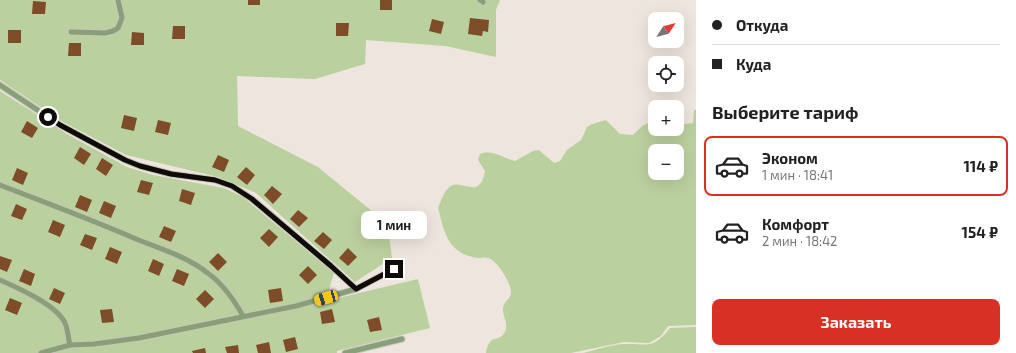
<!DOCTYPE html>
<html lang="ru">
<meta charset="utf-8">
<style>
body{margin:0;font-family:"Exo 2",sans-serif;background:#f2f2f2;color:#222;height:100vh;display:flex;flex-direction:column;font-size:15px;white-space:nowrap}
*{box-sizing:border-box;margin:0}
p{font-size:13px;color:#767676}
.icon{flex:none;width:22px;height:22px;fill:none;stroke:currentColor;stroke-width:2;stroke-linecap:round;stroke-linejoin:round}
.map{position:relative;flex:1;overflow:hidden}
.drawer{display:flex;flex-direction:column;background:#fff;width:320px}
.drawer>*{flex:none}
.hud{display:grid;align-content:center;height:88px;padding:0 16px;background:#fff}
.needle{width:26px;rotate:54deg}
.tools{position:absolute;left:648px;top:12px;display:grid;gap:8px}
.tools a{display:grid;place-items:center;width:36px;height:36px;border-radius:8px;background:#fff;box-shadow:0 4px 16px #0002;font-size:20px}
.end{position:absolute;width:18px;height:18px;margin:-9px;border:5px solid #0e0b09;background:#fff;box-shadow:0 0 0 2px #fff}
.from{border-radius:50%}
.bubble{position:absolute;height:28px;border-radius:8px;background:#fff;box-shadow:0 4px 16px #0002;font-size:13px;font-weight:700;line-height:28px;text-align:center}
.car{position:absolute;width:12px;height:24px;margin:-12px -6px;border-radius:5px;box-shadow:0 0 3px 1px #0007;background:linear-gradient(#f5c518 24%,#345 0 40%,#f5c518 0 76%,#345 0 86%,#f5c518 0)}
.hud b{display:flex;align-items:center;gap:14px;height:38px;font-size:15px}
.hud b+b{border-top:1px solid #e0e0e0}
.hud i{width:10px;height:10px;background:#222}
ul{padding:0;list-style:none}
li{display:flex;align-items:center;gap:12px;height:60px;margin:0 8px 6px;padding:0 8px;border:2px solid transparent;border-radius:8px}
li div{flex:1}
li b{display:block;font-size:15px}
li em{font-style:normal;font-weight:700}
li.active{border-color:#d93025}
li>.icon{width:36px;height:36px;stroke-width:1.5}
h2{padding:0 16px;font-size:18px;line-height:48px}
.cta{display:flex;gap:8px;margin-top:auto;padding:8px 16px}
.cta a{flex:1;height:46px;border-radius:8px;background:#d93025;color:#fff;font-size:16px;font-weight:700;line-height:46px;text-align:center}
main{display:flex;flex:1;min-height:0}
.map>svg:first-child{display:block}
</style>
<main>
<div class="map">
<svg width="696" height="353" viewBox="0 0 696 353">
<rect width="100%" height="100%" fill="#efe5df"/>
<!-- green -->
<g fill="#bbd09f" fill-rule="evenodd">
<path d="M0,0H500L496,10V57L445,46L366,40L365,64L315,79L237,76L238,126L318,167L373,212L389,235L392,258L355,282L256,193L218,177L126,155L63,122L0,80Z"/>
<path d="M0,91L67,134L127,167L153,175L224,188L243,197L334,273L328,293L330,300L418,279L430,328L337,351V353H0Z"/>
<path d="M694,110H696V325L668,326L661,336L649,343L624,342L571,353H486C490,332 498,344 505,332C509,323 502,316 503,308C504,301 511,299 511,292C511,283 497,260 488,258C485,257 482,258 479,258C470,257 463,255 456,249C444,239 442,222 438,208C441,201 444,190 451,186C463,179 480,201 485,171L478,160L480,154C493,149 503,158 515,161L533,151L539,150L554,163L560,161L567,150L581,140L587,127L592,124L606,120L620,134L633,135L642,126L654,120H655V129H677V125L693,123ZM655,151H677V173H655Z"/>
<path d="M696,327V353H583C596,350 610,345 623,344C647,343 652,351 670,328Z"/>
</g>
<!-- building -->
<g fill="#7e4c29">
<rect x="248" y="0" width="12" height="5"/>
<rect x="380" y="0" width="12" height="10"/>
<path d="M33,1L46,2L45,14H32Z"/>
<path d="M470,18L489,20L488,32L483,31L482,36L468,34Z"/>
<path d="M432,19L444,22L441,34L429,31Z"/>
<path d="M336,23H349L348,36H336Z"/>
<path d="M173,26H185V39H172Z"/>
<rect x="8" y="30" width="13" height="13"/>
<path d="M132,32L144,33V45H131Z"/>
<path d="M69,43H81V56H68Z"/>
<path d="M124,115L137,118L134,131L121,128Z"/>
<path d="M158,120L171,123L168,135L155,132Z"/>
<path d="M27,121L38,128L32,138L21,132Z"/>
<path d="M80,147L91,154L84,165L74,158Z"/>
<path d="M218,155L229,160L224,172L212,167Z"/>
<path d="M102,158L113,165L106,176L96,169Z"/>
<path d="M246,167L255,175L247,185L237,177Z"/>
<path d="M17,168L28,173L23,185L12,180Z"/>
<path d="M141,180L153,183L149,195L137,192Z"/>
<path d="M272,186L282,194L273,204L264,195Z"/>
<path d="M182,189L195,193L191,205L179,201Z"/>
<path d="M80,195L92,200L87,212L75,207Z"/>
<path d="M104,201L116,206L111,218L99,213Z"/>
<path d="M16,204L27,209L22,220L11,216Z"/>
<path d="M298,210L308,218L299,227L290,219Z"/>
<path d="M53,220L65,225L60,237L48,232Z"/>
<path d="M164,226L176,231L171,242L159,237Z"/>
<path d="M269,229L278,237L269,247L260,238Z"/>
<path d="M323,232L332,240L324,249L314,241Z"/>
<path d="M85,234L97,238L92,250L80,245Z"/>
<path d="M110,247L122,252L117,264L105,259Z"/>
<path d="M348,248L357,257L348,266L339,258Z"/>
<path d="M218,253L227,262L218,271L209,262Z"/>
<path d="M0,256L12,260L7,272L0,269Z"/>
<path d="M153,259L164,264L159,276L148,271Z"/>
<path d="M308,266L317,275L308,284L299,275Z"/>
<path d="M24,269L35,274L31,286L19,281Z"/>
<path d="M177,269L189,274L184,286L172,281Z"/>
<path d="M54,288L65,293L60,304L49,299Z"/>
<path d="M281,288L283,301L270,303L268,290Z"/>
<path d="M205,290L214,299L205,308L196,299Z"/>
<path d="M10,298L22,303L17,315L5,310Z"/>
<path d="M112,309L114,322L102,323L100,310Z"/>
<path d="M332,309L335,322L322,324L320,312Z"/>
<path d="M379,317L382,330L370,332L367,320Z"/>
<path d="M295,337L298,349L286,352L283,340Z"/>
<path d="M269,342L271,353H258L256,345Z"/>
<path d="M238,345L239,353H227L225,347Z"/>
<path d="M205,348L206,353H193L192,351Z"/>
</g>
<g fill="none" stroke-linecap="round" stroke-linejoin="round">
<!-- lane casing -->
<g stroke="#cbc2bd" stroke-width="7">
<g id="lane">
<path d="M480,0L483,2"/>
<path d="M71,32L105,33L113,31L118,28L122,18L118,0"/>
<path d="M0,85L60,125L125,160L140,166L171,174L215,180L232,186L252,199L331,266L356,289"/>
<path d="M0,185C47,203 95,221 141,241C165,250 189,258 209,274C224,285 234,300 243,316"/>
<path d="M0,280C18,288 57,305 65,323C68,329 68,338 70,345"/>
<path d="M41,353L70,345L94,344L139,338L296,306L356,289L394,269"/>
<path d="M345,353L402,339"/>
</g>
</g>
<!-- lane -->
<use href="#lane" stroke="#87a078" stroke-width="5"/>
</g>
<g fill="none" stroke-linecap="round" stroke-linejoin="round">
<!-- route -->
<path stroke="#0e0b09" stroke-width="5" d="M48,117L60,125L125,160L140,166L171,174L215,180L232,186L252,199L331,266L356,289L394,269"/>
</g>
</svg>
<div class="tools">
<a><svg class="needle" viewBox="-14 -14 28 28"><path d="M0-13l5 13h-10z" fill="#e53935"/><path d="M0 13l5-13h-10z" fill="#767676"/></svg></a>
<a><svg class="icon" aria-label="locate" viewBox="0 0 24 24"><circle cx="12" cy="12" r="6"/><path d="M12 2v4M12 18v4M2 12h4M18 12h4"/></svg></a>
<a>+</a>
<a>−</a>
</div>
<i class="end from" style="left:48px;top:117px"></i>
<i class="end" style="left:394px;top:269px"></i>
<div class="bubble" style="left:361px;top:211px;width:66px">1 мин</div>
<i class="car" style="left:326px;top:298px;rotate:254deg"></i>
</div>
<section class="drawer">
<div class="hud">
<b><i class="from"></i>Откуда</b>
<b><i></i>Куда</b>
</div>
<h2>Выберите тариф</h2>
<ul>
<li class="active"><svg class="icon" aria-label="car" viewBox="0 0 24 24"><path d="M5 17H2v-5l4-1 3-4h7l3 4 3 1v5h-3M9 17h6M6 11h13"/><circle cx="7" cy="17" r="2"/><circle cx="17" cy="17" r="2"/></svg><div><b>Эконом</b><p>1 мин · 18:41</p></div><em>114 ₽</em></li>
<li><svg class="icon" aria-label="car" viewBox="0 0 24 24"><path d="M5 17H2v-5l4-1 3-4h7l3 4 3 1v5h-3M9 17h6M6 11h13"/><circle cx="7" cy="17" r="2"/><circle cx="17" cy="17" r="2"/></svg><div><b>Комфорт</b><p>2 мин · 18:42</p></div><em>154 ₽</em></li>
</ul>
<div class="cta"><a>Заказать</a></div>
</section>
</main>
